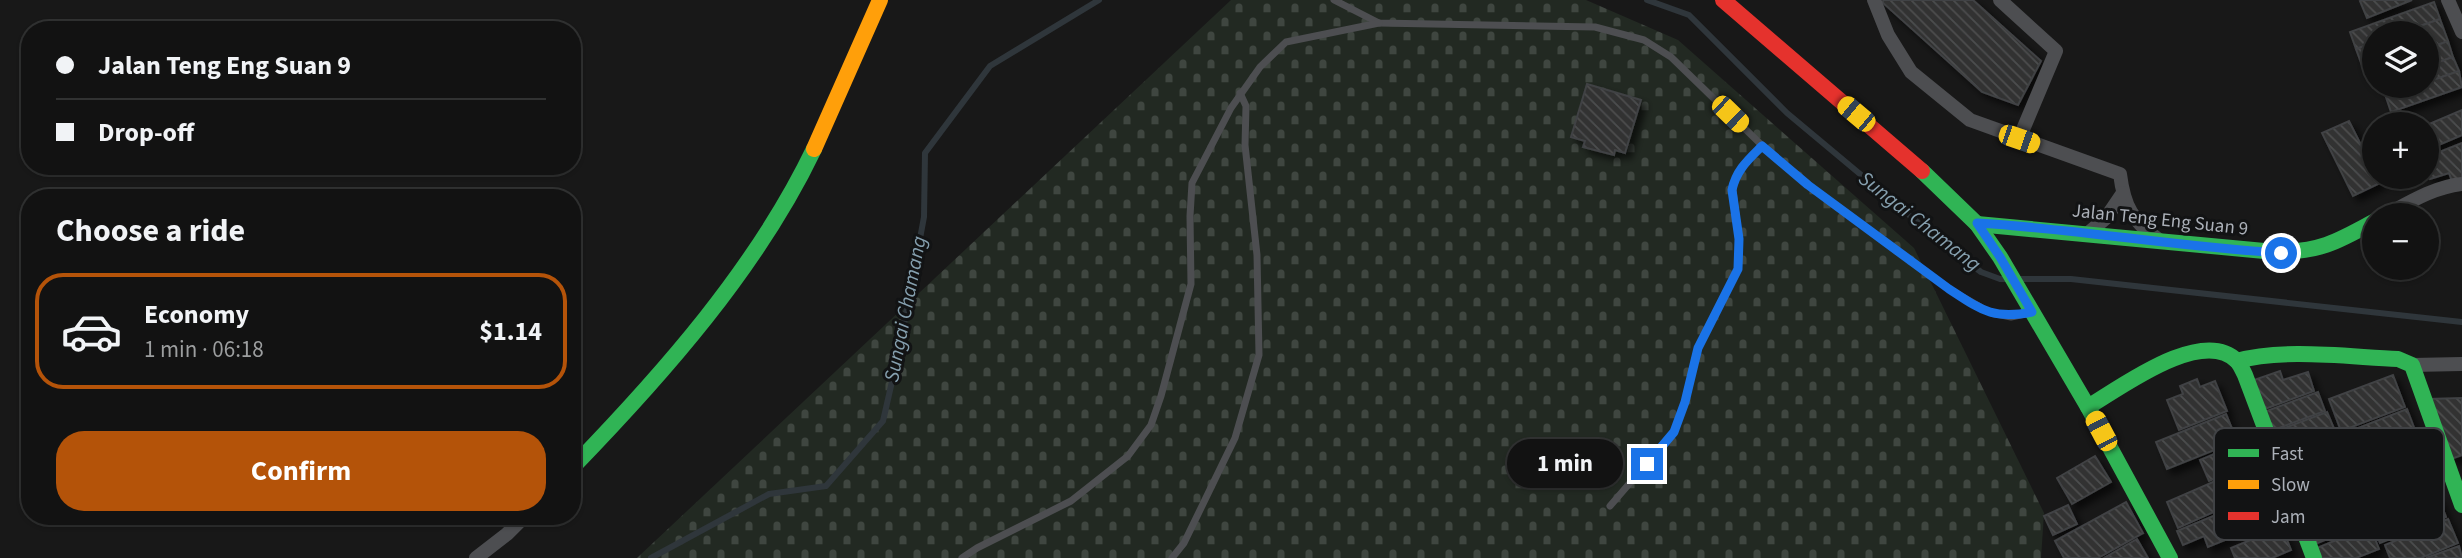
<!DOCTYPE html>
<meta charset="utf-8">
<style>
body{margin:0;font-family:"Source Sans 3",sans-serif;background:#1b1b1b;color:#f1f3f6;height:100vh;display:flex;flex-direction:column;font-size:26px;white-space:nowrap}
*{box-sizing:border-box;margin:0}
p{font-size:23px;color:#9c9e9f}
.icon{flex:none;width:38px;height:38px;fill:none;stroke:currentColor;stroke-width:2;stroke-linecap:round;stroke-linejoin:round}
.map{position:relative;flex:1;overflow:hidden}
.sheet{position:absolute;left:21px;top:189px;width:560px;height:336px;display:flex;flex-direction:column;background:#121212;border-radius:28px;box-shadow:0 2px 5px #0004,0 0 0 2px #313232}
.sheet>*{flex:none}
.guide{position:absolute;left:21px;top:21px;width:560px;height:154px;border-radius:28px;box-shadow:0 2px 5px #0004,0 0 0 2px #313232;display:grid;align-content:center;height:154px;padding:0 35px;background:#121212}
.fabs{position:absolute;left:2362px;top:21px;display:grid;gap:14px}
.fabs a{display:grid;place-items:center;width:77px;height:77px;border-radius:50%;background:#121212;box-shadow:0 2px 5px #0004,0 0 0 2px #313232;font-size:35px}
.end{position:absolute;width:32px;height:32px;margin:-16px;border:9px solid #1a73e8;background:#fff;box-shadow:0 0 0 4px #fff}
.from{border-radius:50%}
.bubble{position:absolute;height:49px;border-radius:24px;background:#121212;box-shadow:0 2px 5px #0004,0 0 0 2px #313232;font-size:23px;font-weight:700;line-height:49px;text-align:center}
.car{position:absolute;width:21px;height:42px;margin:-21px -10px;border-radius:9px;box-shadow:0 0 5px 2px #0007;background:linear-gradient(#f5c518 24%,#345 0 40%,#f5c518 0 76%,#345 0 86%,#f5c518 0)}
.guide b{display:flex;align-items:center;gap:24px;height:66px;font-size:26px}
.guide b+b{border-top:2px solid #313232}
.guide i{width:18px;height:18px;background:#f1f3f6}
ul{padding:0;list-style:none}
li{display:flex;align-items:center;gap:21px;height:116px;margin:0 14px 10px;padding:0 21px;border:4px solid #313232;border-radius:28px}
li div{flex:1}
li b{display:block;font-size:26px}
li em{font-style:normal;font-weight:700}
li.selected{border-color:#b45309}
li>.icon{width:63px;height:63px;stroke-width:1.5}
h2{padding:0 35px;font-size:32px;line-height:84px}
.cta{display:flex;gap:14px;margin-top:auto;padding:14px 35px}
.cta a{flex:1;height:80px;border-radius:28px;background:#b45309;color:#fff;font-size:28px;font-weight:700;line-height:80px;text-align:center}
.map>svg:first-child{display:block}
</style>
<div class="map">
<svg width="2462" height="558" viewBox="0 0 2462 558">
<defs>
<pattern id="cemetery-stones" width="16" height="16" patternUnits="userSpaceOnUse" patternTransform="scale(1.75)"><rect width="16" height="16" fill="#222922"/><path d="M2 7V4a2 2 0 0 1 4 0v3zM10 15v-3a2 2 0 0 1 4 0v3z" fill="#3f4640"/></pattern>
<pattern id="building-back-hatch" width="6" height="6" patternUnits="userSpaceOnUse" patternTransform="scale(1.75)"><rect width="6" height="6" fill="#313232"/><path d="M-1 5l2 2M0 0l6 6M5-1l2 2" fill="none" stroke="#4c4d4e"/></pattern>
<filter id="shadow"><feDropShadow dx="5.5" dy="5.5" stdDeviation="3.5" flood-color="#0009"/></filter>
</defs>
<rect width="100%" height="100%" fill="#181818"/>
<!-- cemetery -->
<path fill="url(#cemetery-stones)" d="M1231,0H1586L1678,40L1914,248L2044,513L2041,558H637Z"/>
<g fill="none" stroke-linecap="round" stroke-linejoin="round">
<!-- stream -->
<g stroke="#2f363b" stroke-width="6">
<path d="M1647,0L1689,15L1787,113L1939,240L1981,272L2000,279H2071L2462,322"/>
<path d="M651,558L769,494L826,486L883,421L899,351L924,217L925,153L990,66L1099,0"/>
</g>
</g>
<!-- building -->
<g fill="url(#building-back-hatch)" stroke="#414244" stroke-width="2" filter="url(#shadow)">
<path d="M1884,0H1973L2041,61L2018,105L1982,92L1882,2Z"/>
<path d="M2363,0H2412L2367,18L2360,1Z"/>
<path d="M2434,2L2440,19L2400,33H2375V42L2356,49L2350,32Z"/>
<path d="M2440,19L2448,41L2427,49V33H2400Z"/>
<path d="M2448,41L2453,57L2427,66V49Z"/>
<path d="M2375,42V67L2364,71L2356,49Z"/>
<path d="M2453,57L2459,71L2427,82V66Z"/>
<path d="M2459,71L2462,87L2391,112L2386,97L2418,86H2427V82Z"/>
<path d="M1587,84L1641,100L1625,153L1615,150L1614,155L1583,147L1585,141L1571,137Z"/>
<path d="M2382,86H2418L2386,97Z"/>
<path d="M2462,110V135L2427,150V125Z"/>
<path d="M2349,121L2380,183L2353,196L2322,133Z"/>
<path d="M2462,143V183L2453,184L2449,173L2430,179L2427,173V152L2435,149L2437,153Z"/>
<path d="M2280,371L2283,380L2308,372L2314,391L2262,410L2251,381Z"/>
<path d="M2393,375L2405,407L2341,431L2329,399Z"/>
<path d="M2197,379L2200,387L2215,381L2227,411L2179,430L2167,400L2183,394L2180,386Z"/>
<path d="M2318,392L2325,411L2271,431L2264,412Z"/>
<path d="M2462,398V455L2451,459L2428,399Z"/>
<path d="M2407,409L2418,438L2351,463L2340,435Z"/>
<path d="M2327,412L2335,431L2279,452L2271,433Z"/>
<path d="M2226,414L2237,441L2167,469L2156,442Z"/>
<path d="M2243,442L2252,463L2209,481L2200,460Z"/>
<path d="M2095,456L2111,482L2072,504L2057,478Z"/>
<path d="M2252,465L2263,490L2178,528L2167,502Z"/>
<path d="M2264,495L2274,520L2208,547L2204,536L2183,545L2177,531Z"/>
<path d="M2438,496L2446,517L2380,543L2372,522Z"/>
<path d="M2358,499L2368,523L2315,544L2305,520Z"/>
<path d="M2126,502L2143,533L2098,558H2064L2055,541Z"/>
<path d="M2068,505L2077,524L2053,535L2044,516Z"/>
<path d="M2448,519L2458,543L2421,558H2390L2385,545Z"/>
<path d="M2370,526L2379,549L2356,558H2321L2317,548Z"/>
<path d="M2282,527L2291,550L2272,558H2235L2231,548Z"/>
<path d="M2137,539L2148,558H2104Z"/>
<path d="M2459,546L2462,558H2426Z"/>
</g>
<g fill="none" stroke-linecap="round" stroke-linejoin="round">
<!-- lane -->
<g stroke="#4d4e51" stroke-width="7">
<path d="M1334,0L1379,23L1595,27L1644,40L1671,57L1774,157L1808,185L1949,289L1991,313L2011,317L2030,313"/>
<path d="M1610,506L1674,432L1685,403L1698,348L1738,269L1739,239L1733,190C1736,170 1749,159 1762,146"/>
<path d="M962,558L977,548L1071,501L1128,456L1151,425L1161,396L1191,284L1190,216L1192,183L1231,108L1260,67L1286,42L1379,23"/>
<path d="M1172,558L1184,543L1235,438L1259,355L1257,255L1245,145L1246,106L1240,93"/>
</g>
<!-- street -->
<g stroke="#4d4e51" stroke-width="14">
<path d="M1874,0L1888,35L1911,72L1970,120L2120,174C2124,206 2132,221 2159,240"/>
<path d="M2000,0L2056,51L2019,139"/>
<path d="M2448,0L2462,32"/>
<path d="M2386,215C2410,202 2434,187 2462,184"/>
<path d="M2087,234L2106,218L2123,193"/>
<path d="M2412,365L2462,364"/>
<path d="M476,558L507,534L525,516"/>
</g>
<!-- fast -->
<g stroke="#30b455" stroke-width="16">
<path d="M1922,171L1977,224L2000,257L2088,407L2170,558"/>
<path d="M1977,224L2275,252C2320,252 2337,242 2375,221"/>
<path d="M2237,361C2283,348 2349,357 2398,359L2412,365L2462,505"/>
<path d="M2088,407C2120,388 2202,326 2237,361C2240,364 2243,371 2245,375L2314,558"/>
<path d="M572,468C663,374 757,268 814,149"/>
</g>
<!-- slow -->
<path stroke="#ff9f0a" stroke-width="16" d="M814,149L880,0"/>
<!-- jam -->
<path stroke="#e5322d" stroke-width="16" d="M1723,0L1922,171"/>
</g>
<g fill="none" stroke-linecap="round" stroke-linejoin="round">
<!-- route -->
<path stroke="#1a73e8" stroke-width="9" d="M1647,464L1674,432L1685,402L1698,348L1738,269L1739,239L1732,190C1736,170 1749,159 1762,146L1808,185L1949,289C1981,310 1993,320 2032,312L2000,257L1977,223C2079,229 2179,247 2281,253"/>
</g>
<g text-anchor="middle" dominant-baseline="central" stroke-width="6" stroke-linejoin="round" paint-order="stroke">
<!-- street labels -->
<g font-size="19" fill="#abb0b8" stroke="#121314">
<text transform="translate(2160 220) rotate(6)">Jalan Teng Eng Suan 9</text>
</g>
<!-- water labels -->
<g font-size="21" font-style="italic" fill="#86a0af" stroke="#121314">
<text transform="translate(1920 221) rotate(38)">Sungai Chamang</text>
<text transform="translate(905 309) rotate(-79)">Sungai Chamang</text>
</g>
</g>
<!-- legend -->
<rect x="2214" y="428" width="230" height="112" rx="10" fill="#121314" stroke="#404245" stroke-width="2"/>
<rect x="2228" y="449" width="31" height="8" fill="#30b455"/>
<rect x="2228" y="480" width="31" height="9" fill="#ff9f0a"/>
<rect x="2228" y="512" width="31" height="8" fill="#e5322d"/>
<g font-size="19" fill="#abb0b8">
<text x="2271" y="460">Fast</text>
<text x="2271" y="491">Slow</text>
<text x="2271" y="523">Jam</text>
</g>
</svg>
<div class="fabs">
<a><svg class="icon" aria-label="layers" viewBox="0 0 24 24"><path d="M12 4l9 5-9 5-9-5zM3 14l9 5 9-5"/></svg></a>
<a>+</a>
<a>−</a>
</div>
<i class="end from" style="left:2281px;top:253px"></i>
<i class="end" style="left:1647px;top:464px"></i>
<div class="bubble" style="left:1507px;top:439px;width:116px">1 min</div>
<i class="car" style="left:1730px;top:114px;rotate:134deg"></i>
<i class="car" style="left:1856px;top:114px;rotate:310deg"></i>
<i class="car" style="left:2019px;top:139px;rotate:109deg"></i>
<i class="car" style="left:2101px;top:431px;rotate:332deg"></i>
<div class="guide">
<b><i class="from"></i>Jalan Teng Eng Suan 9</b>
<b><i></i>Drop-off</b>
</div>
<section class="sheet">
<h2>Choose a ride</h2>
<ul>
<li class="selected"><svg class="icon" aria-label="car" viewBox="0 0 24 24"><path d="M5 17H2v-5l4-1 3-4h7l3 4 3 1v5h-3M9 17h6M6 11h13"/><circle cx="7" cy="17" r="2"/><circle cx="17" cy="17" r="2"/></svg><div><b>Economy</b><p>1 min · 06:18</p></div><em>$1.14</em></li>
</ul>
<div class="cta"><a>Confirm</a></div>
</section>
</div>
